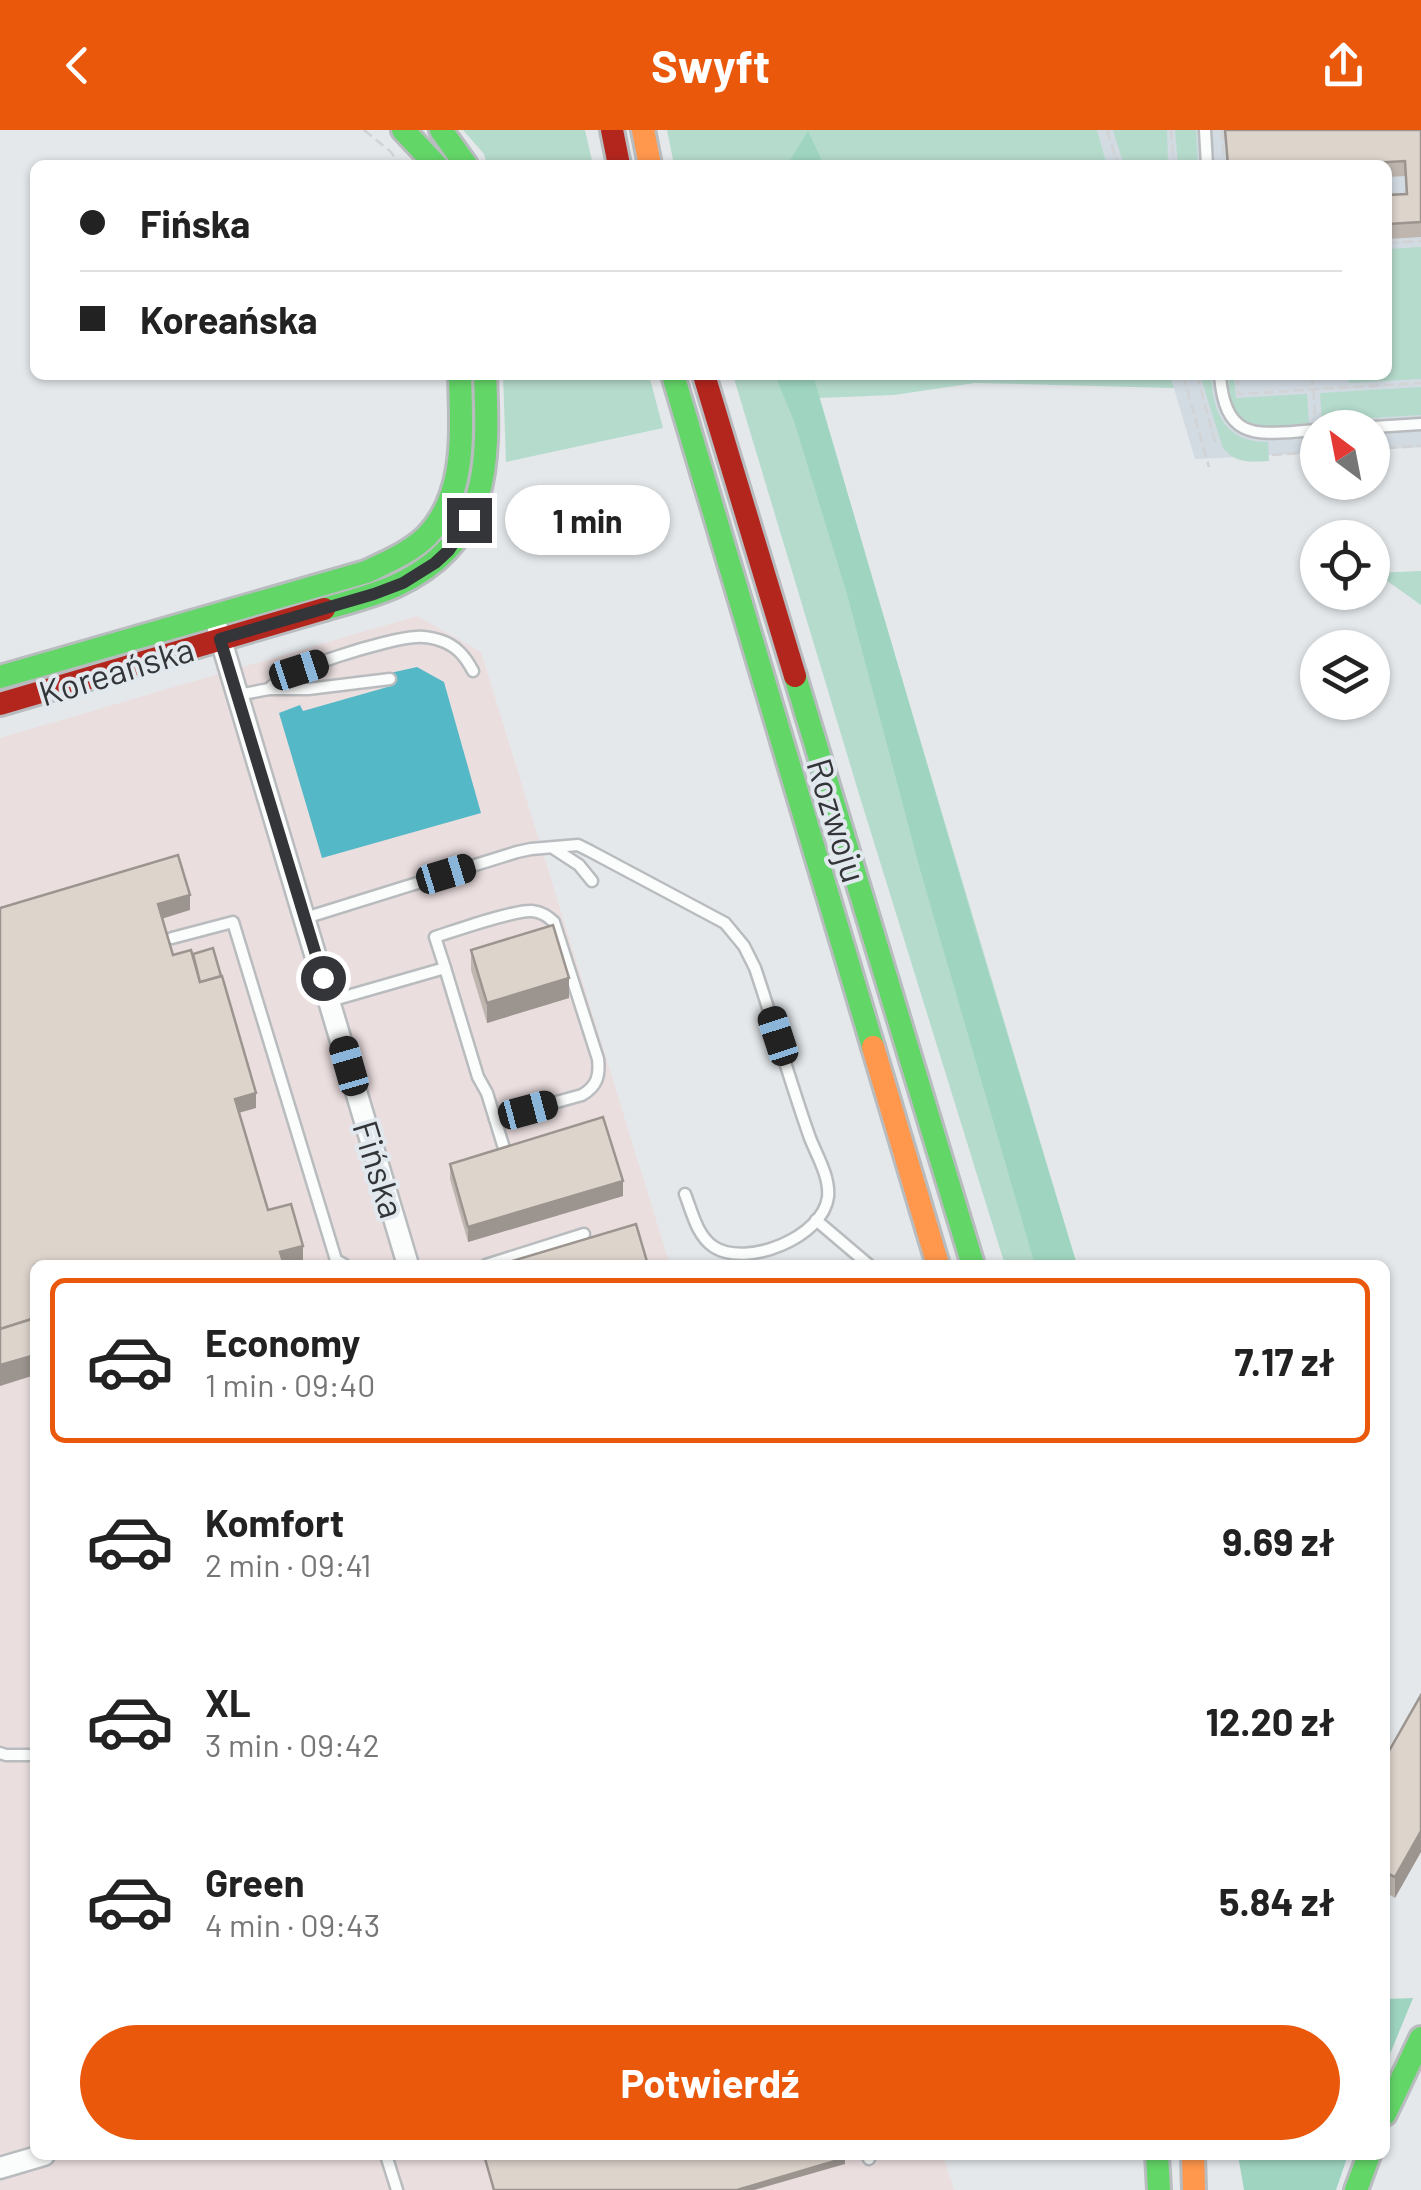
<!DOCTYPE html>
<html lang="pl">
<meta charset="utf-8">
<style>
body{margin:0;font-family:Barlow,sans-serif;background:#f2f2f2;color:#222;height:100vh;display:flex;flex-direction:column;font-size:38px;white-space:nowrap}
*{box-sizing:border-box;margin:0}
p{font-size:32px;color:#767676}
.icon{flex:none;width:55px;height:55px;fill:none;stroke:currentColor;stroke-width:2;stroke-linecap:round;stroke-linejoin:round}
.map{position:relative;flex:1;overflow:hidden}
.details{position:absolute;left:30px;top:1130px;width:1360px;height:900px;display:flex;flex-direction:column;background:#fff;border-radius:15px;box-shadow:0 2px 8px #0004}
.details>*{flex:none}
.top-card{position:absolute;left:30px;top:30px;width:1362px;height:220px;border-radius:15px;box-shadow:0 2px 8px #0004;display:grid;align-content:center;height:220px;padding:0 50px;background:#fff}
.needle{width:65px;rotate:328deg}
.tools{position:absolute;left:1300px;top:280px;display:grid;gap:20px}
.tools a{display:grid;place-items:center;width:90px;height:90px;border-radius:50%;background:#fff;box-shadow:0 2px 8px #0004;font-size:50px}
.end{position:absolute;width:45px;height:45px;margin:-22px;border:12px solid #333538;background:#fff;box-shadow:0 0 0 5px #fff}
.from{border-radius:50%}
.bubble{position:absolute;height:70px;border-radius:35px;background:#fff;box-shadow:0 2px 8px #0004;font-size:32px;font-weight:700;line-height:70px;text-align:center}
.car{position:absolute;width:30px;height:60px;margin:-30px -15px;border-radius:12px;box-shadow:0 0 8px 2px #0007;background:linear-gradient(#222 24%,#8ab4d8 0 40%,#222 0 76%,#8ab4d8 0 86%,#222 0)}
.top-card b{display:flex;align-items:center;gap:35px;height:95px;font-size:38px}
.top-card b+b{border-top:2px solid #e0e0e0}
.top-card i{width:25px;height:25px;background:#222}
ul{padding:18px 0 0;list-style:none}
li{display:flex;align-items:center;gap:30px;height:165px;margin:0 20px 15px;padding:0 30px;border:5px solid transparent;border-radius:15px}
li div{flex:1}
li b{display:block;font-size:38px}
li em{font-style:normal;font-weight:700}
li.on{border-color:#ea580c}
li>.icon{width:90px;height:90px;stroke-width:1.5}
.primary-button{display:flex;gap:20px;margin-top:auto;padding:20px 50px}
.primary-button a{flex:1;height:115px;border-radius:60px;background:#ea580c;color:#fff;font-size:40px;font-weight:700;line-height:115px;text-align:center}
header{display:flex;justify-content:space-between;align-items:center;height:130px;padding:0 50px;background:#ea580c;color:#fff;font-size:45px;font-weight:700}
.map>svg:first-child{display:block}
</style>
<header><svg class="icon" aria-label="back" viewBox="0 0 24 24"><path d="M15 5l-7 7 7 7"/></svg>Swyft<svg class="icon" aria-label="share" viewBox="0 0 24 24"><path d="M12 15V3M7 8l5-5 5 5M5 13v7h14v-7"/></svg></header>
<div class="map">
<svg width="1421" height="2060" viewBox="0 0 1421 2060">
<rect width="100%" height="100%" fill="#e4e8eb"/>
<!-- industrial -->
<path fill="#ebdedf" d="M417,486L481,522L670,1135H35V2025H943L954,2060H0V608Z"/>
<!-- built -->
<path fill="#d2dae2" d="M1097,0H1421V317L1373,320L1372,298H1318L1317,323L1195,329L1170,245H1388V35H1107Z"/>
<!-- green -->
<g fill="#b5dbcc">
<path d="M463,0H585L593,35H487L484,24Z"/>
<path d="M667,0H1097L1107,35H674Z"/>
<path d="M1113,0H1167L1168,35H1124Z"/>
<path d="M1175,0H1196L1198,35H1178Z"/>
<path d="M1421,117V249L1349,253L1348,245H1388V119Z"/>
<path d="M503,245H649L663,298L506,332Z"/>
<path d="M733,245H1170L1174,258L975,253L894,265L818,268L1077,1135H1005L859,664Z"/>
<path d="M1200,245H1211C1213,283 1224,312 1268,312L1269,331C1250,332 1236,334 1223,318Z"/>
<path d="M1229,245H1234L1236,268L1307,264L1309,293C1283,295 1239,305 1230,270C1228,262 1229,253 1229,245Z"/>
<path d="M1421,257V285L1322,291L1320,263Z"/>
<path d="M1421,441V475L1376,443Z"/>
</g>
<!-- forest -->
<g fill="#9fd5c0">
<path d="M808,1L824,35H787Z"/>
<path d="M775,245H813L973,791L1077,1135H1035L921,743L847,464L794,291Z"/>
<path d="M1413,1868L1385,1936V1869Z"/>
<path d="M1238,2025H1348L1336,2060H1244Z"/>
</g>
<!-- water -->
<path fill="#55b8c7" d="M417,537L444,552L481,683L322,728L279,583L300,575L303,581L391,556L390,543Z"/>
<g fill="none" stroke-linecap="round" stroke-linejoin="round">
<!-- lane casing -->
<g stroke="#b9bcbe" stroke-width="15">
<g id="lane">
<path d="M1205,0L1207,35"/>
<path d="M1220,245C1225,316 1262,303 1318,300"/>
<path d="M1358,298L1421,294"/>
<path d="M269,559H308L390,549"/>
<path d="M238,565L269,559C283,540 390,508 416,507C422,506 433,508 439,510C456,515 465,526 473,541"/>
<path d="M553,718L579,735L592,751"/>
<path d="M305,788L517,722L531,719L578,715L590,721L725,793L744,816L755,838C774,894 790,952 810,1008C817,1026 830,1047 828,1067C823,1107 747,1138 714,1117C697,1106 692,1082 685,1064"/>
<path d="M172,808L233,792L336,1130L345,1135"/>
<path d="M445,838L478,947L487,963L495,989"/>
<path d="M330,871L445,838L435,807C457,800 513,780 532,781C542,782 547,786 554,792L598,929C600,946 597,956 582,965L495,989L503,1015"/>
<path d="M816,1090L869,1135"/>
<path d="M486,1135L584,1104"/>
<path d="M0,1623L6,1625H35"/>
<path d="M386,2025L397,2060"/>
<path d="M868,2025L869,2029"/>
</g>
</g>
<!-- street casing -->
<g stroke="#b9bcbe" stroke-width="25">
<g id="street">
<path d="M218,500L408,1135"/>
<path d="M0,2038L44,2025"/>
</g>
</g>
<!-- fast casing -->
<g stroke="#b9bcbe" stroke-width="28">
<g id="fast">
<path d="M403,0L436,35"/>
<path d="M441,0L466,35"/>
<path d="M673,245L873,917"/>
<path d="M324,479C348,472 373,466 397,455C490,411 489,335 485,245"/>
<path d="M795,546L973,1135"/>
<path d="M0,547L366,442C387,432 409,423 426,407C468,364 461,300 460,245"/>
<path d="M1385,1984L1421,1908"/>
<path d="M1157,2025L1159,2060"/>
<path d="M1356,2060L1369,2025"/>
</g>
</g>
<!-- slow casing -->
<g stroke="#b9bcbe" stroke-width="28">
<g id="slow">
<path d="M643,0L650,35"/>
<path d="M873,917L938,1135"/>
<path d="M1193,2025L1194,2060"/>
</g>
</g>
<!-- jam casing -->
<g stroke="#b9bcbe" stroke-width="28">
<g id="jam">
<path d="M612,0L619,35"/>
<path d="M704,245L795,546"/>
<path d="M0,574L324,479"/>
</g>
</g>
<!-- path -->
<g stroke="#d2d3d4" stroke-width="2.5" stroke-dasharray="10 5" stroke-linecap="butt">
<path d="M364,0L390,21L401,35"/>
<path d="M1107,0L1118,35"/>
<path d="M1171,0L1174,35"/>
<path d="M1222,0L1224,35"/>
<path d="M1388,64L1406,62"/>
<path d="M1388,113L1421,111"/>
<path d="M1183,245L1209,337"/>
<path d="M1197,245L1216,315"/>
<path d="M1237,245L1238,264L1421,253"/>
<path d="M1312,245L1315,284"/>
<path d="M1372,319L1421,316"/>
<path d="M1272,325L1318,322"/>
</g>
<!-- lane -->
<use href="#lane" stroke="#fbfcfc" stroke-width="10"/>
<!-- street -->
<use href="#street" stroke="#fbfcfc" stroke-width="20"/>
<!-- fast -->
<use href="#fast" stroke="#63d668" stroke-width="22"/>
<!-- slow -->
<use href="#slow" stroke="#ff974d" stroke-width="22"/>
<!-- jam -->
<use href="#jam" stroke="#b3261e" stroke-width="22"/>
</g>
<!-- wall -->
<g fill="#beb6af">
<path d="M1225,0H1421V107L1388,109V65L1406,64L1405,46L1388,47V35H1227Z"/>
<path d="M471,820L569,868L487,893L471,840Z"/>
<path d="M450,1034L623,1066L468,1112L450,1049Z"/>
<path d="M1421,1565L1395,1768L1385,1762V1628Z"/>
</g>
<!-- shaded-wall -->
<g fill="#9b948f">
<path d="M190,765V780L158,790V774Z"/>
<path d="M569,848V868L487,893V873Z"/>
<path d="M256,963V978L235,984V969Z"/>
<path d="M623,1051V1066L468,1112V1097Z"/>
<path d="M303,1116V1131L289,1135H280V1122Z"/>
<path d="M35,1225V1245L0,1256V1235Z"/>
<path d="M1421,1701V1722L1395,1768V1747Z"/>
<path d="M845,2028V2034L754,2060H737Z"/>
</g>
<!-- building -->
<g fill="#ddd4cc" stroke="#9b948f" stroke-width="2.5">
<path d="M1225,0H1421V92L1388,94V65L1407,64L1405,31L1336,35H1228Z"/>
<path d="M178,725L190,765L158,774L173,825L191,820L200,852L222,846L256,963L235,969L268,1080L291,1074L303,1116L280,1122L284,1135H35V1188L0,1199V778Z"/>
<path d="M553,795L569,848L487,873L471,820Z"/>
<path d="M213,818L221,846L200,852L193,824Z"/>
<path d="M603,987L623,1051L468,1097L450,1034Z"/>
<path d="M636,1094L648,1135H499Z"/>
<path d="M35,1188V1225L0,1235V1199Z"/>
<path d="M1421,1565V1701L1395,1747L1385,1742V1628Z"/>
<path d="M484,2025H844L845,2028L737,2060H494Z"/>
</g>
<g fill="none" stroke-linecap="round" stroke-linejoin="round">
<!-- route -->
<path stroke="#333538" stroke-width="12" d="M323,848L220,509L374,464L403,453L435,433L449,420L469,390"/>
</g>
<g text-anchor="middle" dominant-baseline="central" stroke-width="8" stroke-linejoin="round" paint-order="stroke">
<!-- street labels -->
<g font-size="35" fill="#333538" stroke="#e1e8ee">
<text transform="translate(116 540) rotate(-17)">Koreańska</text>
<text transform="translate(838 690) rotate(73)">Rozwoju</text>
<text transform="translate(380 1039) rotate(73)">Fińska</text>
</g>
</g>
</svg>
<div class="tools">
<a><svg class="needle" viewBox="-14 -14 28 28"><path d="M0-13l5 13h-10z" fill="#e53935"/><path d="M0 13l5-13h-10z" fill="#767676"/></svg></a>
<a><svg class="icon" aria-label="locate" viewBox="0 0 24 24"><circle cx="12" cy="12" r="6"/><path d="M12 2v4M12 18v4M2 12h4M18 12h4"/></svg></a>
<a><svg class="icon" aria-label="layers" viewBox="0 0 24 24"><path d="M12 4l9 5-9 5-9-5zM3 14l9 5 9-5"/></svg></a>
</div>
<i class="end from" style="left:323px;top:848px"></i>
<i class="end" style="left:469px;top:390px"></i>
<div class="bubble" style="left:505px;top:355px;width:165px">1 min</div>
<i class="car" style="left:299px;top:540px;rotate:72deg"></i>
<i class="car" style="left:446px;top:744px;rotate:73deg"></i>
<i class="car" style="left:778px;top:906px;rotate:342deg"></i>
<i class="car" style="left:349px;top:936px;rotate:344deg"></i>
<i class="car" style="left:528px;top:980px;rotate:75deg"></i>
<div class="top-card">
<b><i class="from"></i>Fińska</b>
<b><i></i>Koreańska</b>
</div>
<section class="details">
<ul>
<li class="on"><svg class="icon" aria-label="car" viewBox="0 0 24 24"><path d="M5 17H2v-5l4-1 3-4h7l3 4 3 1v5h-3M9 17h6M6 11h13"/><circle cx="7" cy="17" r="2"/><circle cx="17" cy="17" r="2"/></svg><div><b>Economy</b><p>1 min · 09:40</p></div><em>7.17 zł</em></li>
<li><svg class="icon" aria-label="car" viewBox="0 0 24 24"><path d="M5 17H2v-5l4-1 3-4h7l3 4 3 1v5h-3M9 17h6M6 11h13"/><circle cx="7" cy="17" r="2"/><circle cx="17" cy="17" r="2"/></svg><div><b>Komfort</b><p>2 min · 09:41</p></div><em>9.69 zł</em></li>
<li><svg class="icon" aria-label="car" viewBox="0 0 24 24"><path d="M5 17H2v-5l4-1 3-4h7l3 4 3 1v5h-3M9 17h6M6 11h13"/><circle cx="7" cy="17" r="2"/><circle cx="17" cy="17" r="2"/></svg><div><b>XL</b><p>3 min · 09:42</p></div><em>12.20 zł</em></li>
<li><svg class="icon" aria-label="car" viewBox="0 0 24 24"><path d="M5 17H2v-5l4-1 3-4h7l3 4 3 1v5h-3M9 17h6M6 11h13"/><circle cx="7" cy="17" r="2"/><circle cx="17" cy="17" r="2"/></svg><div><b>Green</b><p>4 min · 09:43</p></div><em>5.84 zł</em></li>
</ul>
<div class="primary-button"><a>Potwierdź</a></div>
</section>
</div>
